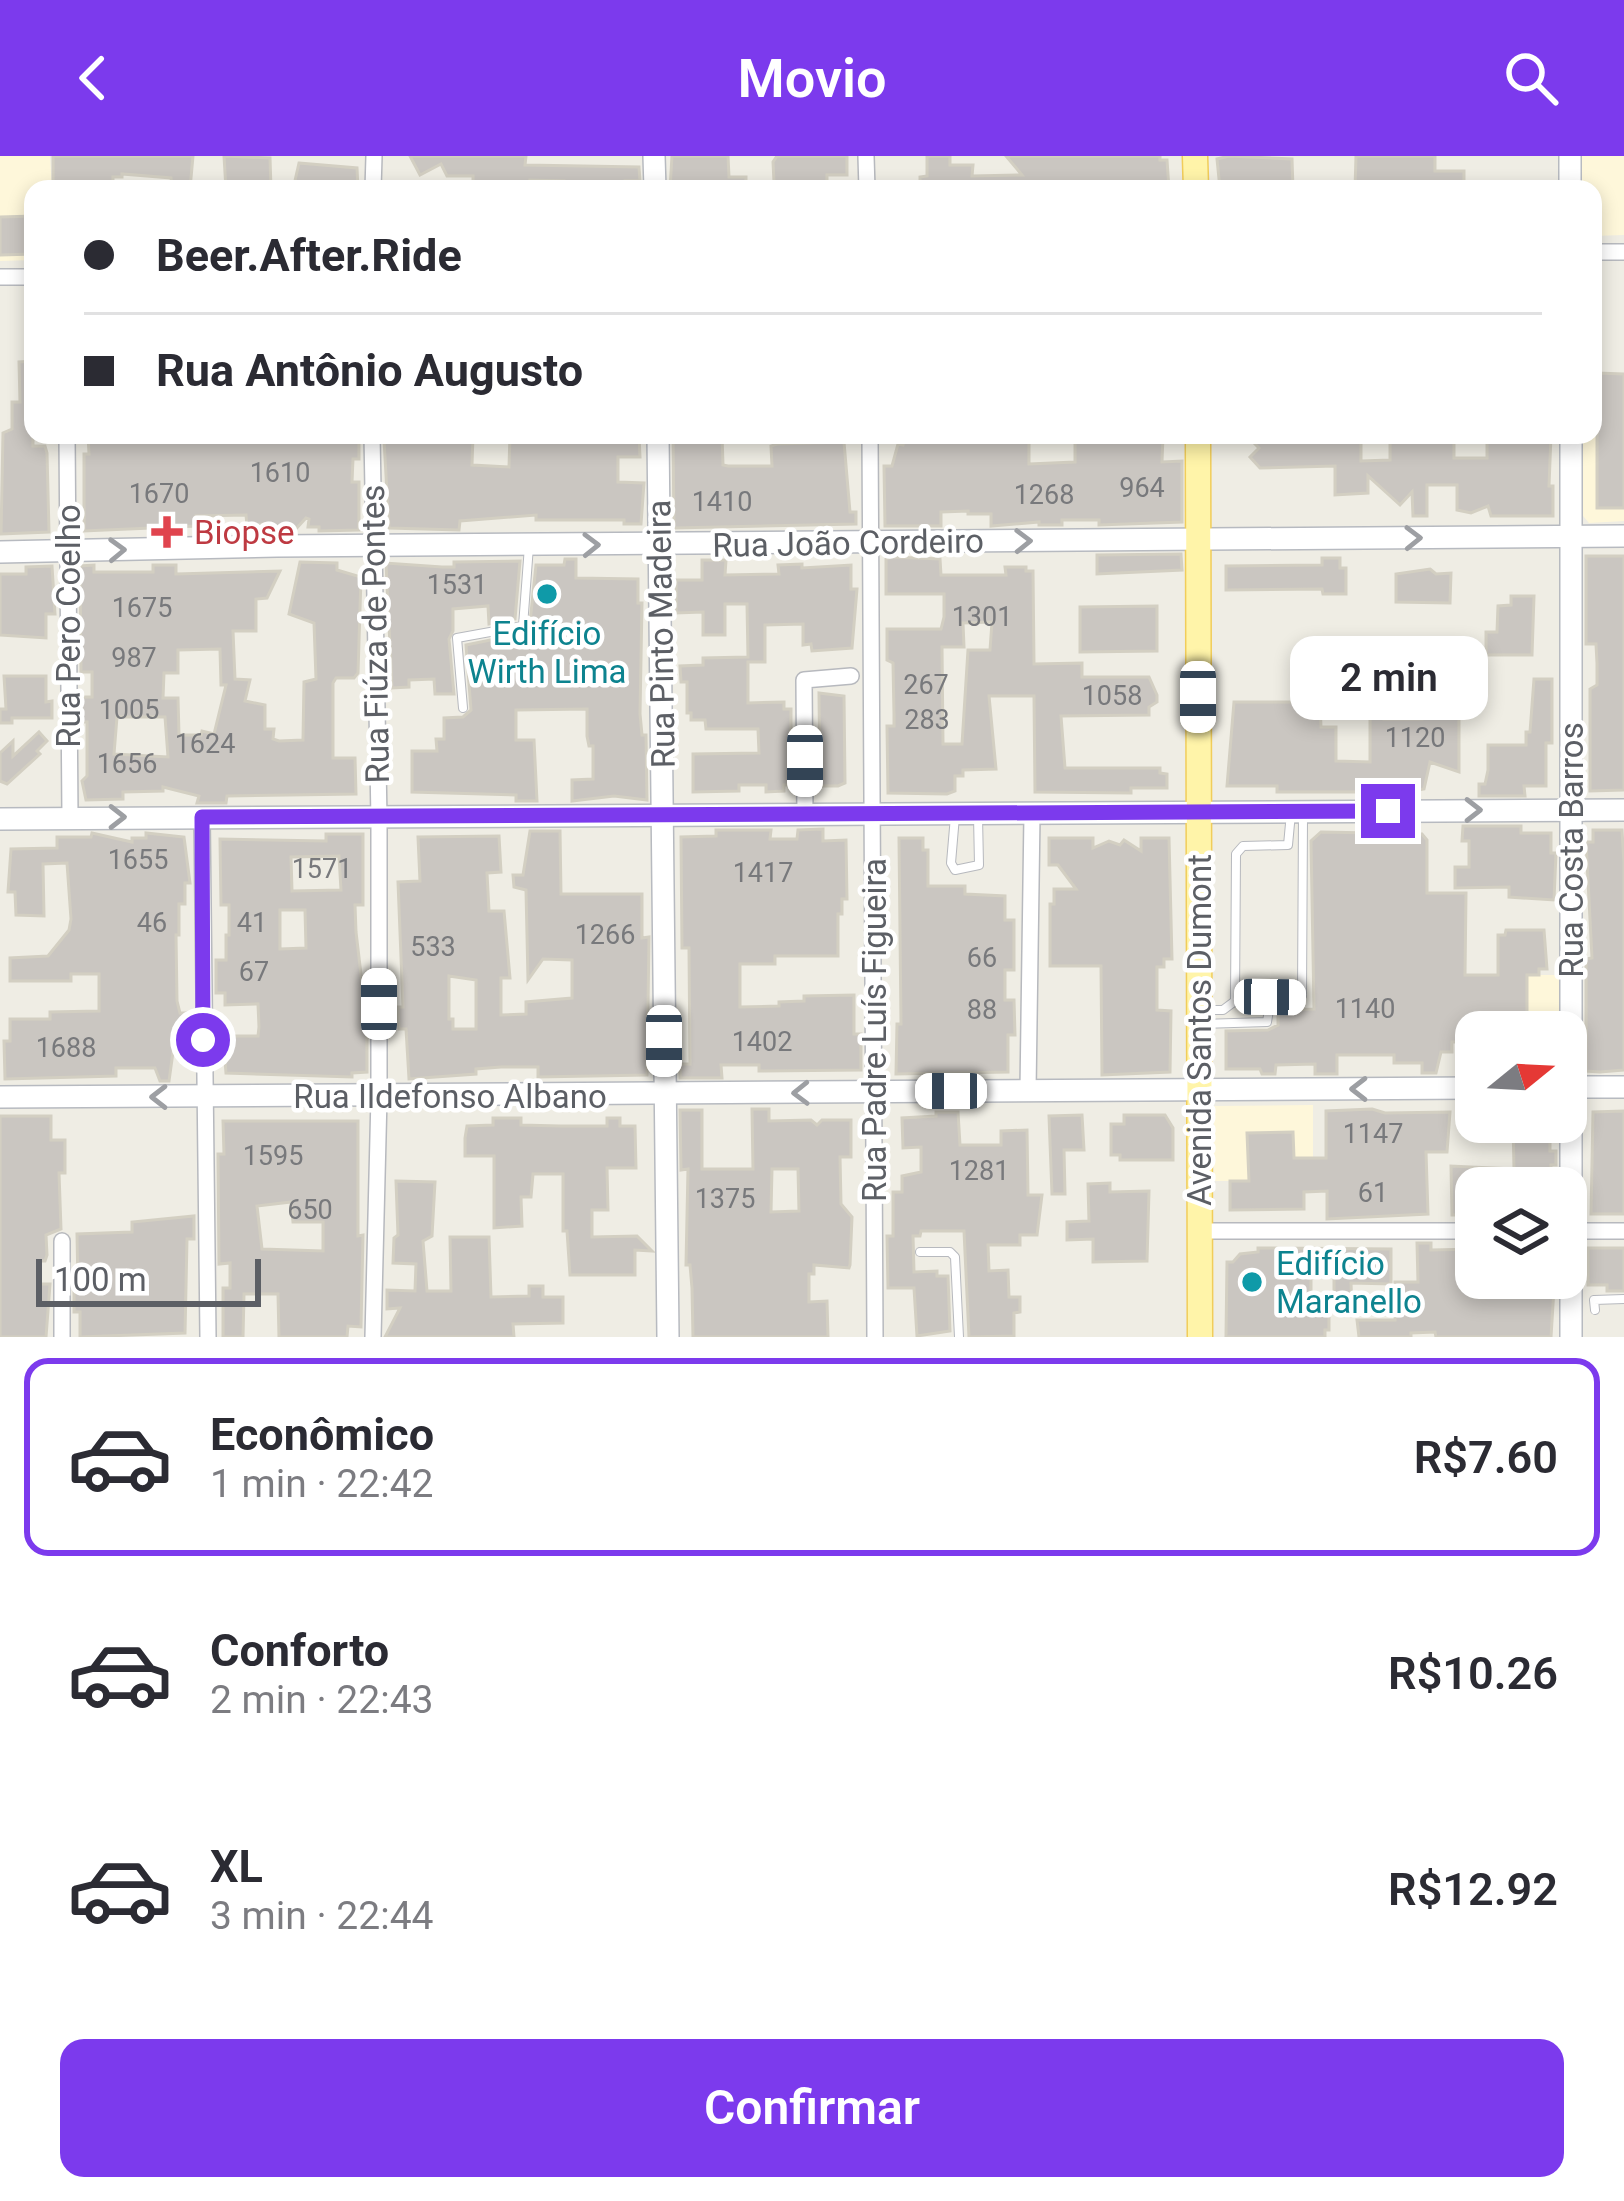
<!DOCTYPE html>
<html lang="pt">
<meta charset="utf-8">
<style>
body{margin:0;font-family:Roboto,sans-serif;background:#f7f7f7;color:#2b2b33;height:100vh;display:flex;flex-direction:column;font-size:45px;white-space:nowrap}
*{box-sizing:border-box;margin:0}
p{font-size:39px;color:#7c7c81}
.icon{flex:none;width:66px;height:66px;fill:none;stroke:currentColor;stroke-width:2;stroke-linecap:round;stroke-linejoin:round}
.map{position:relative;height:1181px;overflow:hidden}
.drawer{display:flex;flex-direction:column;background:#fff;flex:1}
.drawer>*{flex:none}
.guide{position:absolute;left:24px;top:24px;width:1578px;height:264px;border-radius:24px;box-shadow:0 6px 18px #0003;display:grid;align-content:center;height:264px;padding:0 60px;background:#fff}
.needle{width:78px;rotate:72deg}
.buttons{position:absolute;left:1455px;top:855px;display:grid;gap:24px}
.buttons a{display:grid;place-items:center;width:132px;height:132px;border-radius:24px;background:#fff;box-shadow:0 6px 18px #0003;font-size:60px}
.scale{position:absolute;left:36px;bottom:30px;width:225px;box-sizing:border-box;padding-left:12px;border:6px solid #5c5f65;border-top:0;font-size:33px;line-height:42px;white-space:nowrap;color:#5c5f65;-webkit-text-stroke:9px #fff;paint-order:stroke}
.end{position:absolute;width:54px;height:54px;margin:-27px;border:15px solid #7c3aed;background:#fff;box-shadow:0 0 0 6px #fff}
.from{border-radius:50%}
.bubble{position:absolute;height:84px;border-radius:24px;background:#fff;box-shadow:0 6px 18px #0003;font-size:39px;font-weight:600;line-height:84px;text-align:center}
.car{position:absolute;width:36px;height:72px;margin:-36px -18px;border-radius:15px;box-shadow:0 0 9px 3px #0007;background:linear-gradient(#fff 24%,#345 0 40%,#fff 0 76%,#345 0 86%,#fff 0)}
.guide b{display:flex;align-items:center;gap:42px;height:114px;font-size:45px}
.guide b+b{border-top:3px solid #e1e1e2}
.guide i{width:30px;height:30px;background:#2b2b33}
ul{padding:21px 0 0;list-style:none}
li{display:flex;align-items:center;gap:36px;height:198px;margin:0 24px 18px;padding:0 36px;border:6px solid transparent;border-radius:24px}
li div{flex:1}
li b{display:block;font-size:45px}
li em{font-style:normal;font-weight:600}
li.current{border-color:#7c3aed}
li>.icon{width:108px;height:108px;stroke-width:1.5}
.cta{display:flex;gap:24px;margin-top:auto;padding:24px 60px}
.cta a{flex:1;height:138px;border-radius:24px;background:#7c3aed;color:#fff;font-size:48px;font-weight:600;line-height:138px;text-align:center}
header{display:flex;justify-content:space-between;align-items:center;height:156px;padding:0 60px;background:#7c3aed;color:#fff;font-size:54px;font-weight:600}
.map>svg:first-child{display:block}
</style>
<header><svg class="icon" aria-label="back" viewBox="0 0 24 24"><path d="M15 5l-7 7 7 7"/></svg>Movio<svg class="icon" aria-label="search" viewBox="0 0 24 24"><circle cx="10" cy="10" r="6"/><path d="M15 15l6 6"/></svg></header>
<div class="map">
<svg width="1624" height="1181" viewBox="0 0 1624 1181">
<rect width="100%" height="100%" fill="#efede4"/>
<!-- commercial -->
<g fill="#fef7da">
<path d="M0,0H50L52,33H33V104L0,105Z"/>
<path d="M1581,0H1624V79L1593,80V33H1581Z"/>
<path d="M1624,272V365L1589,367L1583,360V279H1593V273Z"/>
<path d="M1466,819H1559V876H1476V917H1465Z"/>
<path d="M1313,949V1025H1214V950Z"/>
</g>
<!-- building -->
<g fill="#cac6c1" stroke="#d3cfc2" stroke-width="3" fill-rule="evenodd">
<path d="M53,0H193L190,33H172L171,22L122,18V21H113V33H53Z"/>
<path d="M224,0L270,2L271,33H226Z"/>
<path d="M410,0H526L525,9L639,11L640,25H625V33H564V25L530,24V33H490L473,30V20H447L441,8L420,19Z"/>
<path d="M672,0H728L729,21H746V33H670Z"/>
<path d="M777,0H847V19H827V33H780V26H774L773,6Z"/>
<path d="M927,0H950V9H973L972,20L1022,19L1006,0H1160V4H1167L1169,33H1074V28L1047,29V33H920V21L927,20Z"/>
<path d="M1229,0L1292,3L1293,33H1220L1217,3Z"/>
<path d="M1356,0H1435V15H1464V33H1355Z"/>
<path d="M299,7L357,12L358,33L294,29Z"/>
<path d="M33,60V98L0,99V61Z"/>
<path d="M33,205V290H45L47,297L49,376L1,378L3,277L12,273V246H20L19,206Z"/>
<path d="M1597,217L1624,218V352H1597V271H1594L1593,257Z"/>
<path d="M88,279H141V283H171V279L359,281V303H353L352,326H359V374L319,375V371H308L309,363L306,362L294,375H266V368L247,369L246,359L196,360V370L84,375V298H89Z"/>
<path d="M400,279H473L472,309L509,311L510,279H639L640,301H618V326L644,327L641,368H624V364H536V359L460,365L459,374L389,372L384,284H400Z"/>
<path d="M673,279H722L723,309L728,310H772L771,290L777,288L844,286L850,356H856V368L674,372Z"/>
<path d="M906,279H1029V308L1075,306V281L1080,279H1163L1162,306L1182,305V366L1099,369V364H1062V369H1039V366L991,370V358H968V355L941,356V370H885L884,310H892L898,288L903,289Z"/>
<path d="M1258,279H1361V305L1390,304V279H1454V302H1487V279H1551L1549,330H1553V360H1491L1488,350L1471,357L1457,354V329H1427V360H1413L1412,336L1400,349L1368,320V337L1335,339V310L1260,312L1250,301L1259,292L1252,285Z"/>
<path d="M1181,398L1182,414L1097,418V399Z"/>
<path d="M1586,400H1624V634L1590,635V533L1597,529V507L1596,488H1586Z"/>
<path d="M892,401L940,403L941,419H1006L1005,411H1026V415H1033L1034,508L1082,507V521H1149L1157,539V546L1149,551V559L1061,560L1065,612H1160V617L1167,618V632H1131V637L1035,636L1034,540H989L996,613L963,614V620H955V635L947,638L888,637L887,570H894V558L893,507L887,504V473H941L944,461V438H886V403ZM992,466L990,494H968L962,588H943L942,491H964L963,467Z"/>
<path d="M1322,402H1340V412H1346V438H1323L1322,433L1226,434V410L1322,409Z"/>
<path d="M565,403H576V422L638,423V447H642L640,558L642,579H646L647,644L614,640L572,645V624L593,623V590H589L587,580V553L516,554V584H534L537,645H516V639L412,636V595H437L436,583H444V562L463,561L471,554L466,489L529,476L536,409H564Z"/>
<path d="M702,404H726L725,419L779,418L778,409L802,408V412L851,409V433H857L852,492L812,495L811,488L803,489V468L765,469V506H748V547L784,546V553H791V629H784V635L766,636V629H739V635L693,636V598L759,597L758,573H706L705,564H691V557H687V526H681L680,510L703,509V502L748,501L747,448H725V479H703V456L676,457V424H702Z"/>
<path d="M520,405L515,463L489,468L488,450L453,453V475L449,483L454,538H435L434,523L409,524V531L392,532L386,407L442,411H454V406Z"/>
<path d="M300,406L337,407V414L361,421L358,517L354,522H336L333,527V602H355L356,638L227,640L226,647H197L199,640L163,631V635L123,636V643L86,644L82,625L87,620V566H81V541H92V516H81L80,410L94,409V416H153V409H176V418L280,415L267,442L256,443V475H233L235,523L250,524L245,545L265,549V573H274L273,583L279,585L303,584L304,526L316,523L314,467L289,458ZM220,493L221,529H226L214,578L202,575L201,579H179L178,542H163L164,517H178V494ZM117,561H165L168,601L114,598Z"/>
<path d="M52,410L55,458H46V482L0,479V418H26V411Z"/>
<path d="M1430,413L1436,418L1451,417L1450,447L1396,446V418Z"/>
<path d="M1511,440H1534L1532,499H1486V476H1497L1498,450L1511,449Z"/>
<path d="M1157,450V495L1080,496V451Z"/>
<path d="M4,520H46V546L52,545V562H12V567H0V553H6Z"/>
<path d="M1370,521H1384V563H1422V555L1437,556V531H1459V616L1430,606L1424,633L1406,636H1277V630H1227L1234,546H1320L1321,571H1336V605L1370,606Z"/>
<path d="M1534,523H1552V587H1546V630H1524L1525,640H1479V628H1485L1488,614V589H1526V576H1530Z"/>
<path d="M819,537L844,540L845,627L838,630H820Z"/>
<path d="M39,576L47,585L37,595L40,598L7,628L0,625V597L13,585V600Z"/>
<path d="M1463,670H1521V677H1551V697H1556L1554,744L1509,741V731L1455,732V711H1469V685H1462Z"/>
<path d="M823,673V685L846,684L847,743H842V758H838V800H775V808H740V851L779,850V846L804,845V840L854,839V878H861V914L759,915V909H721L722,922H680V908H690L689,792H682L681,681L716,680V674H771L770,683H797L798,674Z"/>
<path d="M1593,674H1622L1624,707V914L1600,916L1586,915V803L1592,802L1586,686H1593Z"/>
<path d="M530,675H560L561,738H642V782L649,781L647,919L538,921V911H501L476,913V918L409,923L406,873H399L398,851H403L398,726L420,725L418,681L499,680L501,716L487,717L489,755H504L510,822H501V859L526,858V846L572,842V804L543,803L528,824L526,734L514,731L513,719H523ZM449,820L476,824V873H453V863H449Z"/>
<path d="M1321,676L1422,678L1427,684V737H1466L1465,819H1498V779H1505L1506,774H1544L1547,813H1539V819H1527V876H1476V880H1465V886H1452V896H1441L1436,917H1422V907H1394V899H1337V918H1315V908L1276,909L1275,918H1262L1260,913H1226V875L1268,874L1278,869V854L1314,853L1311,685Z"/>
<path d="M92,677L132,686V682H146V677L184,681L190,727H185V748H179V779H176L177,845L180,857H192V896H173L169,925H160L155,912H116V920L5,923L4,885H10V863H50V856L99,855V818H71V825H10V802L48,800L69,774L71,763L67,707L43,708L44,760L16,759L15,736H8L11,693L57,692V681H91Z"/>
<path d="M326,678H363V749H355L356,776L362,827H367V916L352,917V921L226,917L223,880H258L259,871L258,848L225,849V837H216V804H226V779H229V749H221L220,683L326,685ZM339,700L341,734L292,735L291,701ZM280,754H305L306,792L280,793Z"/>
<path d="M899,682H923V694H928V730H965V738L1005,740V764H1014V814H1005V844H1014L1015,879H1008V916L896,918L897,868H901Z"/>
<path d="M1049,682H1093V692L1109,685L1120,689L1124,684L1141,695V682H1169L1172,803H1164V811H1157V854L1171,855L1170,916L1102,919L1101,810H1050V748H1054V733H1076L1058,709H1049Z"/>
<path d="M752,953H769V965L811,964L817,969L822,964H851V1001H840L841,1048L852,1061L850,1109L849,1112L814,1109V1118H809V1146L827,1145L828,1181H693L692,1132L690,1109H686L688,1013L681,1014L680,954H702V1013H753ZM772,1013H798L799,1055L771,1056Z"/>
<path d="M1372,953L1385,957L1450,956L1447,996H1426L1428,1058L1327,1063V1035L1304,1036V1053L1230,1054V1025H1249L1247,977L1293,976L1294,1002H1326V955Z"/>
<path d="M1624,955V1058H1591L1593,956Z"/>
<path d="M936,956H958L960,989H1001V975L1027,974L1028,1039H1042L1037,1079H1020V1089H988L989,1115L1008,1114L1009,1141H1020V1156L1014,1157V1180L969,1181L964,1075H921L920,1080H913L914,1116L937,1115V1120H948L950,1175L917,1180L914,1132H888L887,1080H893V1036H902V1020L921,1016V991L903,992L902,962L936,960Z"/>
<path d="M1082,959L1084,994H1064L1065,1038H1052L1049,960Z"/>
<path d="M1124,959H1165L1173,972V1004H1120V999H1111V968H1124Z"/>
<path d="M0,960H51V984H65V1017H59L61,1073L46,1079L47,1099L45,1105H40V1128H50L46,1181H0Z"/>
<path d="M493,962H521V969L560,970H607V962H620V970H635L636,1012H607L608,1054H592V1081L637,1080L652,1095L635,1094V1119H570L567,1075H563V1018H533L531,1041H521L522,1070L494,1072V1000H465V982L467,970L493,969Z"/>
<path d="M223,965H358V1080L363,1079L361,1171L348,1170L347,1181H279L278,1138H244L243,1181H223V1132H230V1107L219,1108L218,998H224ZM291,1046L293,1066H323V1095L262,1093L257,1050Z"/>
<path d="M1513,966H1550V995H1556V1009H1551V1032H1476V1059H1452L1451,1010L1514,1013Z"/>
<path d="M396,1025L435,1026L432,1080L423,1085L427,1135H451L450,1081H489L491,1141L529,1140V1130H543V1141H563V1167L513,1168L514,1181H385L400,1152L387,1153V1134L415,1135L416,1108L393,1107L394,1082L398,1079Z"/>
<path d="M1110,1027V1036L1149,1035L1147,1105L1093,1106V1083L1067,1084V1066L1089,1065L1088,1028Z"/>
<path d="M194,1060V1083H187L185,1177L80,1181V1156H74V1129H78L77,1078L132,1076V1066Z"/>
<path d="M1417,1087H1431V1094L1476,1093V1122L1528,1123V1127H1544V1132H1554L1551,1181H1436L1435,1176L1411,1177V1181H1359L1357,1164H1395V1126H1418Z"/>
<path d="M1258,1092L1391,1093V1128L1351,1127L1352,1154L1334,1155V1118H1311V1145H1329V1174H1325V1181H1226L1227,1106H1233L1240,1098L1258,1096Z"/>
<path d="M1588,1092H1624V1135H1607V1129H1588Z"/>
</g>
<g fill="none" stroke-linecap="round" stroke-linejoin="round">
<!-- lane casing -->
<g stroke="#b7b9be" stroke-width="10">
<g id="lane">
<path d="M463,552L457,482L523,470L529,390"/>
<path d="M955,660L951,707L955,714L979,709L978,660"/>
<path d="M1202,854H1223L1235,845L1236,698L1243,690L1288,689L1291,657"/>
<path d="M1201,868L1267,866L1271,841L1302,840L1303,661"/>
<path d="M920,1096H950L955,1101L959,1181"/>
<path d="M1595,1154L1594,1144L1624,1143"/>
</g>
</g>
<!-- street casing -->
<g stroke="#b7b9be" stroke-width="18">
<g id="street">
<path d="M866,0L867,33"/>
<path d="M373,33L374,0"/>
<path d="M1593,96H1624"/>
<path d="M0,121H33"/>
<path d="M67,279L70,661"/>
<path d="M372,279L379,663V941L373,1181"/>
<path d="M870,279L875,1181"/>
<path d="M805,660L804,524L851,520"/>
<path d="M202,661L208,1181"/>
<path d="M1028,934L1032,659"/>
<path d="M1200,1075H1476"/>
<path d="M1566,1075H1624"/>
<path d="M62,1085V1181"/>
</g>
</g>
<!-- secondary casing -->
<g stroke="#b7bac0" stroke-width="24">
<g id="secondary">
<path d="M654,0L655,33"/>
<path d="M1570,0V33"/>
<path d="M658,279L668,1181"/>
<path d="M0,396L277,390L1624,380"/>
<path d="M0,663L1624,654"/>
<path d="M1566,931H1624"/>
<path d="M0,941L1476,932"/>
<path d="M1571,1181V279"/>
</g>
</g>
<!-- primary casing -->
<g stroke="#f1cd5a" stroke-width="27">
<g id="primary">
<path d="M1195,0L1196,33"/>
<path d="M1198,279L1200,1181"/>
</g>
</g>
<!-- lane -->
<use href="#lane" stroke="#fff" stroke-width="8"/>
<!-- street -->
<use href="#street" stroke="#fff" stroke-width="15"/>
<!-- secondary -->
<use href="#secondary" stroke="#fff" stroke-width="21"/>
<!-- primary -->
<use href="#primary" stroke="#fff4a9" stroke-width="24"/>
</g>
<!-- one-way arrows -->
<defs><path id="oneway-chevron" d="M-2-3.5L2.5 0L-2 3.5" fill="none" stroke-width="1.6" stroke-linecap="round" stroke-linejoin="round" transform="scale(3)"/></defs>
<g stroke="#9d9fa3">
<use href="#oneway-chevron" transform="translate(1413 382) rotate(-1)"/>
<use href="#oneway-chevron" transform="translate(1023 385) rotate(-1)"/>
<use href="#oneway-chevron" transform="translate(591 389) rotate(-1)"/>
<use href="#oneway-chevron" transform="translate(117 394) rotate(-2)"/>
<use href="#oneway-chevron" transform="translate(1473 654)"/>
<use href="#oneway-chevron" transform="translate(117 661)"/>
<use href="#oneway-chevron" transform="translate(1359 933) rotate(180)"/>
<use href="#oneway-chevron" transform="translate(801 937) rotate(179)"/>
<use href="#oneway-chevron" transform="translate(159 941) rotate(180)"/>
</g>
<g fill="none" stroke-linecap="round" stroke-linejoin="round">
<!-- route -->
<path stroke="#7c3aed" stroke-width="15" d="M203,884L202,661L1388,655"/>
</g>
<!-- markers -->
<path fill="#e0444e" stroke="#fff" stroke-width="4.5" d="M161 358h12v12h12v12h-12v12h-12v-12h-12v-12h12z"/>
<g fill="#0f9aa8" stroke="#fff" stroke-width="4.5">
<circle cx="547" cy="438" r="12"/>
<circle cx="1252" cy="1126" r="12"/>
</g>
<g text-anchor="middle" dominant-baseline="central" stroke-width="9" stroke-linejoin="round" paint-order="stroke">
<!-- number labels -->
<g font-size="27" fill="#78797c">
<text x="280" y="317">1610</text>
<text x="1142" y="332">964</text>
<text x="159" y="338">1670</text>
<text x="1044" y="339">1268</text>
<text x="722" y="346">1410</text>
<text x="457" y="429">1531</text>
<text x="142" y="452">1675</text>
<text x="982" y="461">1301</text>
<text x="134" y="502">987</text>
<text x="926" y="529">267</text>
<text x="1112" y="540">1058</text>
<text x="129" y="554">1005</text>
<text x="927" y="564">283</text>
<text x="1415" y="582">1120</text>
<text x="205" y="588">1624</text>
<text x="127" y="608">1656</text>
<text x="138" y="704">1655</text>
<text x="322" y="713">1571</text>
<text x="763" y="717">1417</text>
<text x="152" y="767">46</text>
<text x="252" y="767">41</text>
<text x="605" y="779">1266</text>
<text x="433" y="791">533</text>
<text x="982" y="802">66</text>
<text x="254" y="816">67</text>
<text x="1365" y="853">1140</text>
<text x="982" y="854">88</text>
<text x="762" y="886">1402</text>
<text x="66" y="892">1688</text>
<text x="1373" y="978">1147</text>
<text x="273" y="1000">1595</text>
<text x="979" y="1015">1281</text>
<text x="1373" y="1037">61</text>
<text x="725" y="1043">1375</text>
<text x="310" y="1054">650</text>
</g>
<!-- health labels -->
<g font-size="33" fill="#be3a42" stroke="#fff" text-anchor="start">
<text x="194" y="376">Biopse</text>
</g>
<!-- street labels -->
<g font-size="33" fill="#5c5f65" stroke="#fff">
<text transform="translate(848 387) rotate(-1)">Rua João Cordeiro</text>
<text transform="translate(68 470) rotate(-90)">Rua Pero Coelho</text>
<text transform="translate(375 478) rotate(-91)">Rua Fiúza de Pontes</text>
<text transform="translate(661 478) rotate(-91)">Rua Pinto Madeira</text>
<text transform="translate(1571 694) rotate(-90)">Rua Costa Barros</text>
<text transform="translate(874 874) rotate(-90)">Rua Padre Luís Figueira</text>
<text transform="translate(1199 874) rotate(-90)">Avenida Santos Dumont</text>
<text x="450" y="940">Rua Ildefonso Albano</text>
</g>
<!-- culture labels -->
<g font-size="33" fill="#0d838f" stroke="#fff">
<text x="547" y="477">Edifício<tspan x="547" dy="38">Wirth Lima</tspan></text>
<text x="1276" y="1107" text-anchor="start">Edifício<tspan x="1276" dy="38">Maranello</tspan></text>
</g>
</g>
</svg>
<div class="buttons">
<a><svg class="needle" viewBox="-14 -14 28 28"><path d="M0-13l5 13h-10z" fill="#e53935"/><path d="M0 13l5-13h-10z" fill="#7c7c81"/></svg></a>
<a><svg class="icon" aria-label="layers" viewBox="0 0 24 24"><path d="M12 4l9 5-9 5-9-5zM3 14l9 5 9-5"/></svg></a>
</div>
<div class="scale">100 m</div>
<i class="end from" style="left:203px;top:884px"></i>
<i class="end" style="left:1388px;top:655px"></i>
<div class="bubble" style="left:1290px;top:480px;width:198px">2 min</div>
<i class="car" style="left:1198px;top:541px;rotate:180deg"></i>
<i class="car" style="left:805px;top:605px;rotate:180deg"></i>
<i class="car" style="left:1270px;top:841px;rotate:91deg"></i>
<i class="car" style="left:379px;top:848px;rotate:0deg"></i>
<i class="car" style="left:664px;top:885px;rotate:180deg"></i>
<i class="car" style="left:951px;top:935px;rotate:270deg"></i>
<div class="guide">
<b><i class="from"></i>Beer.After.Ride</b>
<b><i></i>Rua Antônio Augusto</b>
</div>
</div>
<section class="drawer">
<ul>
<li class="current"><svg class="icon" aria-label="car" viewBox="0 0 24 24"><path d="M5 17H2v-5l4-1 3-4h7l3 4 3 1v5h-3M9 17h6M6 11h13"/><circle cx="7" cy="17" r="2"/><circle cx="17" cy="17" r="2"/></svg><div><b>Econômico</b><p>1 min · 22:42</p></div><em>R$7.60</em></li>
<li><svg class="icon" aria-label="car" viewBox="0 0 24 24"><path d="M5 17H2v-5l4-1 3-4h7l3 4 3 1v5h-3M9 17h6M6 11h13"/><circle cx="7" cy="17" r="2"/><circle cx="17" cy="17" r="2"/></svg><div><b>Conforto</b><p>2 min · 22:43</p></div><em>R$10.26</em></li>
<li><svg class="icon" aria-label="car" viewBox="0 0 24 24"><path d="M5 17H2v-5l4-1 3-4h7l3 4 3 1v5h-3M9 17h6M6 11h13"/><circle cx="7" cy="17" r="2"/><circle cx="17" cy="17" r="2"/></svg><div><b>XL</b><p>3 min · 22:44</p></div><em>R$12.92</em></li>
</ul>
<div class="cta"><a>Confirmar</a></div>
</section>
